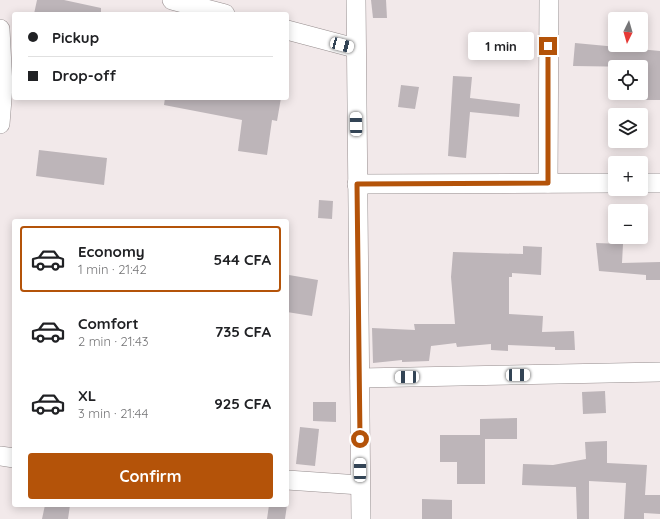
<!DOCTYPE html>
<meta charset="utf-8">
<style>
body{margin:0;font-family:Quicksand,sans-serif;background:#f2f2f2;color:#202124;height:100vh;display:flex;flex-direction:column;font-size:15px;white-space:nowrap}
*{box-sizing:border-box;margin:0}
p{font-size:13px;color:#757577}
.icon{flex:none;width:22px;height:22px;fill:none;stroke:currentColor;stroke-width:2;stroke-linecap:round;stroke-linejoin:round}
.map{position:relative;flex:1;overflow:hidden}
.drawer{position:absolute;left:12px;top:219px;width:277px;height:288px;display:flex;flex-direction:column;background:#fff;border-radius:4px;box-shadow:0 2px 10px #0003}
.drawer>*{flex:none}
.hud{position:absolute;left:12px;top:12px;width:277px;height:88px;border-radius:4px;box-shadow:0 2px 10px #0003;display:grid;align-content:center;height:88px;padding:0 16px;background:#fff}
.needle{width:26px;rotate:185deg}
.buttons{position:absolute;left:608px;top:12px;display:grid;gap:8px}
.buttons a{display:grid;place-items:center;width:40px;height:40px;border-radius:4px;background:#fff;box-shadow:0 2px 10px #0003;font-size:20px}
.end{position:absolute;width:18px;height:18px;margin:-9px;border:5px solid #b45309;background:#fff;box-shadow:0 0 0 2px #fff}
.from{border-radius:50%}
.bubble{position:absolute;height:28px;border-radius:4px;background:#fff;box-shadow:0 2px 10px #0003;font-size:13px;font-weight:700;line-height:28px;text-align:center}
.car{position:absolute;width:12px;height:24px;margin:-12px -6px;border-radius:5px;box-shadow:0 0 3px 1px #0007;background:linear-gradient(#fff 24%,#345 0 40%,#fff 0 76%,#345 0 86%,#fff 0)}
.hud b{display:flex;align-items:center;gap:14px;height:38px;font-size:15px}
.hud b+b{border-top:1px solid #e0e0e0}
.hud i{width:10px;height:10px;background:#202124}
ul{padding:7px 0 0;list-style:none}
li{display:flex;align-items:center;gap:12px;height:66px;margin:0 8px 6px;padding:0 8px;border:2px solid transparent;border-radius:4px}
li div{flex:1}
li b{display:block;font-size:15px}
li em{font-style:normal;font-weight:700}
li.current{border-color:#b45309}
li>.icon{width:36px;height:36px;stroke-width:1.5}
.primary-button{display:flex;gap:8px;margin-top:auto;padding:8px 16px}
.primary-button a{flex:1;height:46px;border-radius:4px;background:#b45309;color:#fff;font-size:16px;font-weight:700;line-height:46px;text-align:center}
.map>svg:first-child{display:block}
</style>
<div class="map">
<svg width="660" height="519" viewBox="0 0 660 519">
<rect width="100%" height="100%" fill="#f2e9ea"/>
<!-- building -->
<g fill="#bdb5b9">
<path d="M37,0H64L101,8V14H34Z"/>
<path d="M371,0H386L387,18H373Z"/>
<path d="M575,43L660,51V100H641V67L573,66Z"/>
<path d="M453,76L472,77L470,98L520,104L519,117L470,112L466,158L448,156Z"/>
<path d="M401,85L419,87L415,109L398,107Z"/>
<path d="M165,98H281L277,121L272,120L267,155L238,151L242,120L164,105Z"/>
<path d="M39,150L107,158L104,185L36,176Z"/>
<path d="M319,200L333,201L332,219L318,218Z"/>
<path d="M596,243L623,244L622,263L660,262V280H646V275L599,271Z"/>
<path d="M523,246L542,247L541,275L512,273V277H509V314L543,316L542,332L574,331L575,350H555V347L508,345V351L491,350V344L457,347L456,343L431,346L429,361L402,362V360L373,363L372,328L415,330L414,324H455L451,277L453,252L523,254Z"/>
<path d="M289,275L318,280L312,316L287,312Z"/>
<path d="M605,391L606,413L583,414L582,392Z"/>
<path d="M313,402H336V422L313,421Z"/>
<path d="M517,418V439H485V484H457V462H440V435H480V419Z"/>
<path d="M300,427L319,429L315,466L296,464Z"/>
<path d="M607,441V463L647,465L645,495H660V514L644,513V519H624L626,483L589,481V519H577L576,487L522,485L523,464L553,465L586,459L585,442Z"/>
<path d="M422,499L452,500V519H422Z"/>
<path d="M45,505H70L68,519H42Z"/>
<path d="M269,505H287L285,519H267Z"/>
</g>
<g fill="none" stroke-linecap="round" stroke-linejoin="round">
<!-- minor casing -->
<g stroke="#968d8e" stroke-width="20">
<g id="minor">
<path d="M172,0L225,14"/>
<path d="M356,0L361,519"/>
<path d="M0,29L3,86L0,124"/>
<path d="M287,30L355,48"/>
<path d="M548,183L549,0"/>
<path d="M641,183H660"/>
<path d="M357,184L615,183"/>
<path d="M360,378L660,372"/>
<path d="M0,456L14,458"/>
<path d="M287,480L360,485"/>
</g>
</g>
<!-- minor -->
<use href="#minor" stroke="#fff" stroke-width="19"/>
</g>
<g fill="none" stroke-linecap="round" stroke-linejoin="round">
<!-- route -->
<path stroke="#b45309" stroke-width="5" d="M360,439L357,184L548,183V46"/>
</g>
</svg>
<div class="buttons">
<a><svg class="needle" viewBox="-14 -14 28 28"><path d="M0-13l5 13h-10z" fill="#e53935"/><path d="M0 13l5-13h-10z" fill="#757577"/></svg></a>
<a><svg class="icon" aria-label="locate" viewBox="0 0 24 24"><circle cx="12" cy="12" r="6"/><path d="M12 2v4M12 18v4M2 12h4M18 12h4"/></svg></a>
<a><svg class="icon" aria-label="layers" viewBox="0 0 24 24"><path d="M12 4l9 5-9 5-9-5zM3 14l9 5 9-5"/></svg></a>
<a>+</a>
<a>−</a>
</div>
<i class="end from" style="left:360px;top:439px"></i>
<i class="end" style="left:548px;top:46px"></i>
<div class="bubble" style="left:468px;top:32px;width:66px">1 min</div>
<i class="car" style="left:342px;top:45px;rotate:105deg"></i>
<i class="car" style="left:356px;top:124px;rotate:359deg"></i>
<i class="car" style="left:518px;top:375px;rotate:89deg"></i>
<i class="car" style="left:407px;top:377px;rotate:269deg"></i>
<i class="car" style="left:360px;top:470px;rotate:0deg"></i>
<div class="hud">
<b><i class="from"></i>Pickup</b>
<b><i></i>Drop-off</b>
</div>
<section class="drawer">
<ul>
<li class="current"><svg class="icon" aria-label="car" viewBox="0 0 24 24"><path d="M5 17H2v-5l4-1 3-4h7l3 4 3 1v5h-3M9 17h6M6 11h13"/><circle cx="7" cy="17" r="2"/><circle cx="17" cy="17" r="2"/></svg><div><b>Economy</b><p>1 min · 21:42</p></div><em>544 CFA</em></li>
<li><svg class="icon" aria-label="car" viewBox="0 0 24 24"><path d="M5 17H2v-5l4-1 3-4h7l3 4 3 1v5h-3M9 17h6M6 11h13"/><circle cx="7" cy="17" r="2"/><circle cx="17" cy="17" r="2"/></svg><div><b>Comfort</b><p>2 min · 21:43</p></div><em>735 CFA</em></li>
<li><svg class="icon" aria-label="car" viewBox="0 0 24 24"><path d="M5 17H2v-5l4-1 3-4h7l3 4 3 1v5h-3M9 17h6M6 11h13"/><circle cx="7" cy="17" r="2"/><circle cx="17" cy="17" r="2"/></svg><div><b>XL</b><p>3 min · 21:44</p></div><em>925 CFA</em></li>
</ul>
<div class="primary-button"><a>Confirm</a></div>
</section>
</div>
